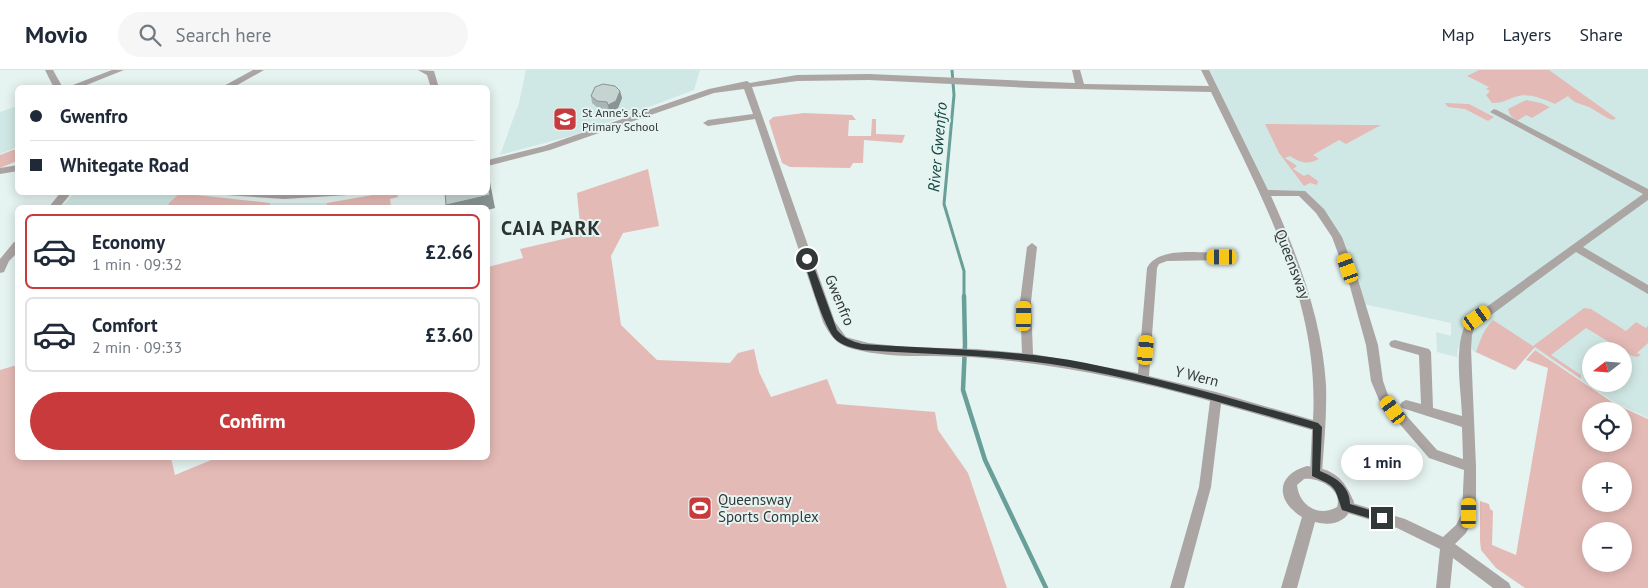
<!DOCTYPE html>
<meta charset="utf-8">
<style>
body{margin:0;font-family:"PT Sans",sans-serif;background:#f6f6f7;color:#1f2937;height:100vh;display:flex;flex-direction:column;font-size:19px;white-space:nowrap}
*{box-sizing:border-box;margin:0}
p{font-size:16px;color:#747a83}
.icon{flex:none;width:28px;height:28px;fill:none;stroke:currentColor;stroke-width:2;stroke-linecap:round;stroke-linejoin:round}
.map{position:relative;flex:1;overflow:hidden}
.side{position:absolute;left:15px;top:135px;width:475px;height:255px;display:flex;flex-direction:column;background:#fff;border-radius:8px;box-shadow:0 2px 12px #0003}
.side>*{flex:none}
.guide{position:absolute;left:15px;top:15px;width:475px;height:110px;border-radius:8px;box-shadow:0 2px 12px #0003;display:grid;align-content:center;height:110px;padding:0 15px;background:#fff}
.needle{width:32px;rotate:253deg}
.buttons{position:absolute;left:1582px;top:272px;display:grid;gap:10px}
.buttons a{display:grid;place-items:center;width:50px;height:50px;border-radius:50%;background:#fff;box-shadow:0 2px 12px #0003;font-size:25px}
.end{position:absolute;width:22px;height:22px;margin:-11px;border:6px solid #323837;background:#fff;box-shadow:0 0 0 2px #fff}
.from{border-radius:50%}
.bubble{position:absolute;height:35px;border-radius:18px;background:#fff;box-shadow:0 2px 12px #0003;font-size:16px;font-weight:700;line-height:35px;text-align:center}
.car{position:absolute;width:15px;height:30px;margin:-15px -8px;border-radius:6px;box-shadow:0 0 4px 1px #0007;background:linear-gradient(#f5c518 24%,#345 0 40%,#f5c518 0 76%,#345 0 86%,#f5c518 0)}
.guide b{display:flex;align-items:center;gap:18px;height:48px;font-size:19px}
.guide b+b{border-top:1px solid #e0e1e3}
.guide i{width:12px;height:12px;background:#1f2937}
ul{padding:9px 0 0;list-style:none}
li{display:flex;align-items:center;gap:15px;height:75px;margin:0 10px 8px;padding:0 5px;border:2px solid #e0e1e3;border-radius:8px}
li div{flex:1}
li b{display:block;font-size:19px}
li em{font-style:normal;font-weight:700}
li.on{border-color:#c93a3d}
li>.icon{width:45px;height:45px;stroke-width:1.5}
.cta{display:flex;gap:10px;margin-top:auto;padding:10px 15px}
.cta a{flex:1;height:58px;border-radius:30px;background:#c93a3d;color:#fff;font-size:20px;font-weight:700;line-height:58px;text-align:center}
header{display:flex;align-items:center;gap:30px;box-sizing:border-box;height:70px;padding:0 25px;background:#fff;border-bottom:1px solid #e0e1e3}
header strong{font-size:24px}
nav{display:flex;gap:28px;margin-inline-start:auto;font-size:18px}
.search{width:350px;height:45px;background:#f6f6f7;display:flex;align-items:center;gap:12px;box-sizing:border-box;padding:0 18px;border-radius:28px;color:#747a83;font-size:19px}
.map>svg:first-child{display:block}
</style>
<header>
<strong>Movio</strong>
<div class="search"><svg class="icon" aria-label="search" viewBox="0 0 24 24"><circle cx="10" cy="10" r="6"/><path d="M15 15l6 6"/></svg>Search here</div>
<nav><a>Map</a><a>Layers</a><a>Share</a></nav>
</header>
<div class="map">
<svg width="1648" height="518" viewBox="0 0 1648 518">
<rect width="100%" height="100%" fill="#e5f3f1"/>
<!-- built -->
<g fill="#d0e8e5" fill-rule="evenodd">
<path d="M526,0H700L694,20L575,65L500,85L519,33Z"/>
<path d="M1205,0H1648V348L1616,333L1534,279L1515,300L1473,281L1458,277L1457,287L1437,282L1436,262L1451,266V253L1359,233L1337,167L1302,123H1263ZM1591,281H1624V314H1591Z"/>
<path d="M17,36V77L0,84V42Z"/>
<path d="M75,122H175L270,133H327L326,138H61Z"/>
</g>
<!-- green -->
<g fill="#e4bab6" fill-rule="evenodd">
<path d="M1479,0H1549L1616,48L1613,50C1603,47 1595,39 1586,36C1578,33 1574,33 1568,26L1555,34C1543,29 1528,22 1515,27C1506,30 1502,33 1492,33L1486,25L1490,21L1486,19L1489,17L1467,6Z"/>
<path d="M1526,30L1541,33L1550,37L1532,48L1526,45L1517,51L1510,45L1508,39Z"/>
<path d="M1445,33L1469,34L1494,47L1488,51L1465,39L1448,37Z"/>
<path d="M804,43L852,45L856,50H849L848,66H871L872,49H876V64L905,65L902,73L864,70L863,93H853L850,98L790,97L782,93L769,51L773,47Z"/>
<path d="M1265,54L1367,55H1381L1346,74L1339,70L1313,85L1319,89C1307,95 1301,93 1290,86L1285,88L1297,96L1293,99L1304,106L1308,104L1318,111L1317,115L1310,113L1304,116L1279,83Z"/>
<path d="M13,80H17V91L0,98V85Z"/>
<path d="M648,99L659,156L623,163L611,186L621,255L657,290L730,293L738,283L754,279L759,302L771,327L827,309L837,334L935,342L938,360L968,403L1007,518H0V300L17,295L18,388H171L175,405L216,388H488V197L523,188L520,179L581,165L577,123Z"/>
<path d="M180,123L185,124L270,133L269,138L217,136L215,137H168L169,133Z"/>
<path d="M384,123H397L398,127L390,129L391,137H326L327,133Z"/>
<path d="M1584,238L1591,239L1626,261L1636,252L1646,258L1648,256V273L1637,283L1641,285L1637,287L1632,286L1586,258L1551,285L1581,305V309L1535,277L1515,300L1476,282C1481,269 1483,260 1493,250L1533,276Z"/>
<path d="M1535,280L1615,334L1648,349V518H1525L1496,498L1481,480L1480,470V431L1489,434L1490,439L1493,441L1492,475L1516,485L1548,298L1526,290ZM1591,341H1624V374H1591ZM1591,401H1624V434H1591ZM1591,461H1624V494H1591Z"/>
</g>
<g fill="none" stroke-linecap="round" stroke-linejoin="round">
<!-- stream-far1 -->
<path stroke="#699f99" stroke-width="3" d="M952,0L954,25L944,134L964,201V227"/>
<!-- stream -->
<g stroke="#699f99" stroke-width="4.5">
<path d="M964,226L965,274"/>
<path d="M965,275L963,320L985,390L1046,518"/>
</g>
<!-- minor -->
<g fill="#aba5a4" fill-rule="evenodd">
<path d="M45,0H53L63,18H54Z"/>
<path d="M112,0H124L79,18H65Z"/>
<path d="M253,0H264L232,18H220Z"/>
<path d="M418,0L434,1L439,18H431L427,5Z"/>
<path d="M1072,0H1080L1084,14L1209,16L1201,0H1209L1268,120L1305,121L1324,139L1342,167L1359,213L1378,275L1383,311L1388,325L1437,380L1463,389L1462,357L1402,338L1400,335L1402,332L1406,330L1421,334L1419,285L1391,277L1389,274L1391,271L1395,270L1429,279L1431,282L1433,338L1462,346C1461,317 1453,277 1467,251L1643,124L1490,42L1494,39L1497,40L1648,119V130L1583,177L1648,215V224L1576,182L1475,257L1472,265L1471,279L1476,397V443L1466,463L1455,474L1509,513L1511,518H1493L1453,488L1450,518H1436L1440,479L1397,458L1341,441L1339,437L1341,433L1346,431L1405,449L1443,467L1456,455L1462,443L1464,400L1429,388L1379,330L1371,311L1366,275L1349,213L1332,167L1316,143L1299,126H1271C1298,186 1322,249 1326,315C1327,345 1324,374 1322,403L1321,407L1316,409L1311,407L1310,403L1312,360L1221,334L1211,417L1184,518H1170L1199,417L1210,331C1135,310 1059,295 982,288C939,284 895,290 853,279C837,275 830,266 823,252L755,49L708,56L703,53L708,50L753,44L744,19L714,23L550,80L488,96V90L544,76L709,19L747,11L750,13L797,5L869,4L1075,13ZM869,10L1031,18L1211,22C1261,126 1320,230 1313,350L1216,322L1149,306L1157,198L1159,194L1167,191L1226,190L1227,187L1226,184L1222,183C1200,183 1158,176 1147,198L1138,303L1033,284L1031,232L1037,177L1032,173L1027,177L1020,232L1022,283L977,279L906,277L868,273L846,267L835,252L752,17L797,11Z"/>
<path d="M18,95V101L0,104V98Z"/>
<path d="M61,122H72L59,138H48Z"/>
<path d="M221,122H353L348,125L284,129L226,125Z"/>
<path d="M14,172H18V182L9,191L4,202L0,203V189Z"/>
</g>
<!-- tertiary -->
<path fill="#aba5a4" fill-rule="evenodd" d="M1307,396C1334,399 1344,408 1354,432C1348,451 1335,457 1315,452L1297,518H1281L1302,447C1276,431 1275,405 1307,396ZM1304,409C1319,407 1343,420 1337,437C1318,448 1299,435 1297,415Z"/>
</g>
<!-- wall -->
<path fill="#a9b5b4" d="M620,21L622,28L618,38L609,42V39L598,38L592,33L591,26Z"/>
<!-- shaded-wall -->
<g fill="#8a9492">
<path d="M620,21L622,28L618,38L609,42L608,35Z"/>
<path d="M488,102L495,138L488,140V138H448L446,135L488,111Z"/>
</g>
<!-- building -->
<g fill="#c5d3d1" stroke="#8a9492">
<path d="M603,14L615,16L620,21L616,31L608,35L607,32L597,31L591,26L595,17Z"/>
<path d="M488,111L490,125L446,135L445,122H488Z"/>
</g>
<!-- route -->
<path fill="#323837" d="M807,186L811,189L837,260C844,268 851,271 862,274C936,279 1013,279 1086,293C1164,309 1241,331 1318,353L1322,357L1320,401C1335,407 1350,416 1350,434L1386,445L1387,448L1382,452L1342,440C1334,416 1337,417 1312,406L1313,359C1238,337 1162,315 1085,300C1012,285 936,285 862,280C853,278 843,276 836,270C823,257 810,208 803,189Z"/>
<!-- icons -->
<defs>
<g id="school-square" transform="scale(1.25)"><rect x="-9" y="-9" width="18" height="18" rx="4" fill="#c93a3d" stroke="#e5f3f1"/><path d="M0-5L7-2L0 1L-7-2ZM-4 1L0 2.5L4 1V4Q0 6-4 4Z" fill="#fff"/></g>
<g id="stadium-square" transform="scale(1.25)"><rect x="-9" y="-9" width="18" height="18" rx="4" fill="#c93a3d" stroke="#e5f3f1"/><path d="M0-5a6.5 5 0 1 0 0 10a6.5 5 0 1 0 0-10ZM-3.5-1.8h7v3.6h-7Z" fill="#fff"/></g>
</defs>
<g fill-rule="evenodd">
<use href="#school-square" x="565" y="49"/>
<use href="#stadium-square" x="700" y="438"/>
</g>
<g text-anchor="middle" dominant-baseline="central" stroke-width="4" stroke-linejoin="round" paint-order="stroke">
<!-- far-poi labels -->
<g font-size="12" fill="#323837" stroke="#e5f3f1" text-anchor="start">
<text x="582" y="42">St Anne's R.C.<tspan x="582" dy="14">Primary School</tspan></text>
</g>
<!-- street labels -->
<g font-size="15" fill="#323837" stroke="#e5f3f1">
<text transform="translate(1293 194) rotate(69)">Queensway</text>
<text transform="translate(840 230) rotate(67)">Gwenfro</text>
<text transform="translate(1197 306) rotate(14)">Y Wern</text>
</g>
<!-- poi labels -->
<g font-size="15" fill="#323837" stroke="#e5f3f1" text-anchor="start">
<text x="718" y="429">Queensway<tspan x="718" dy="17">Sports Complex</tspan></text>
</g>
<!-- water labels -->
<g font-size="16" font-style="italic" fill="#134541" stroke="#e5f3f1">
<text transform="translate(937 77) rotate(-85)">River Gwenfro</text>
</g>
<!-- district labels -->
<g font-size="20" font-weight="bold" letter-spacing="1" fill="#2a3533" stroke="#e5f3f1">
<text x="551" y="158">CAIA PARK</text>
</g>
</g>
</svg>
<div class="buttons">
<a><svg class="needle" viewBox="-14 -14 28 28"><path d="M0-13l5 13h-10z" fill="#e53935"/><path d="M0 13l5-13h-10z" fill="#747a83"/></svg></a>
<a><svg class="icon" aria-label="locate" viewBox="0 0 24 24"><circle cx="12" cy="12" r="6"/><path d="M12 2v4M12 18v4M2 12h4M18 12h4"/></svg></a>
<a>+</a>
<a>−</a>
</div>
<i class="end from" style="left:807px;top:189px"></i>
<i class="end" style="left:1382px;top:448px"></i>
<div class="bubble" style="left:1341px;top:375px;width:82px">1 min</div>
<i class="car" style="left:1222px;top:187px;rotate:270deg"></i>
<i class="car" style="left:1348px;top:198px;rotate:340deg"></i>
<i class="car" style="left:1024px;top:246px;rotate:1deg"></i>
<i class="car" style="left:1477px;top:248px;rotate:55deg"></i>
<i class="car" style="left:1146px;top:280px;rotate:5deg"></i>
<i class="car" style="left:1393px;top:340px;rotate:324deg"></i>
<i class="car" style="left:1469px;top:443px;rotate:1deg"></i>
<div class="guide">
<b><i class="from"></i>Gwenfro</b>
<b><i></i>Whitegate Road</b>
</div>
<section class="side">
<ul>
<li class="on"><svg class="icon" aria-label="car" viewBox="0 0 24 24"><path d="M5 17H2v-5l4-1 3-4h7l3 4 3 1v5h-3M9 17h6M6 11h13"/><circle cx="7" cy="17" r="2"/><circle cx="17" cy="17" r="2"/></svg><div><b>Economy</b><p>1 min · 09:32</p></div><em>£2.66</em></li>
<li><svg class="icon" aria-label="car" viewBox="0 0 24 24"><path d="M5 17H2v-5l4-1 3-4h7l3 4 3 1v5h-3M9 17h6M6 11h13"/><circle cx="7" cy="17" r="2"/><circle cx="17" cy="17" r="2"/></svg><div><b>Comfort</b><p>2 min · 09:33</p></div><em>£3.60</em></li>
</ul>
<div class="cta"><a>Confirm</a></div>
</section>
</div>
